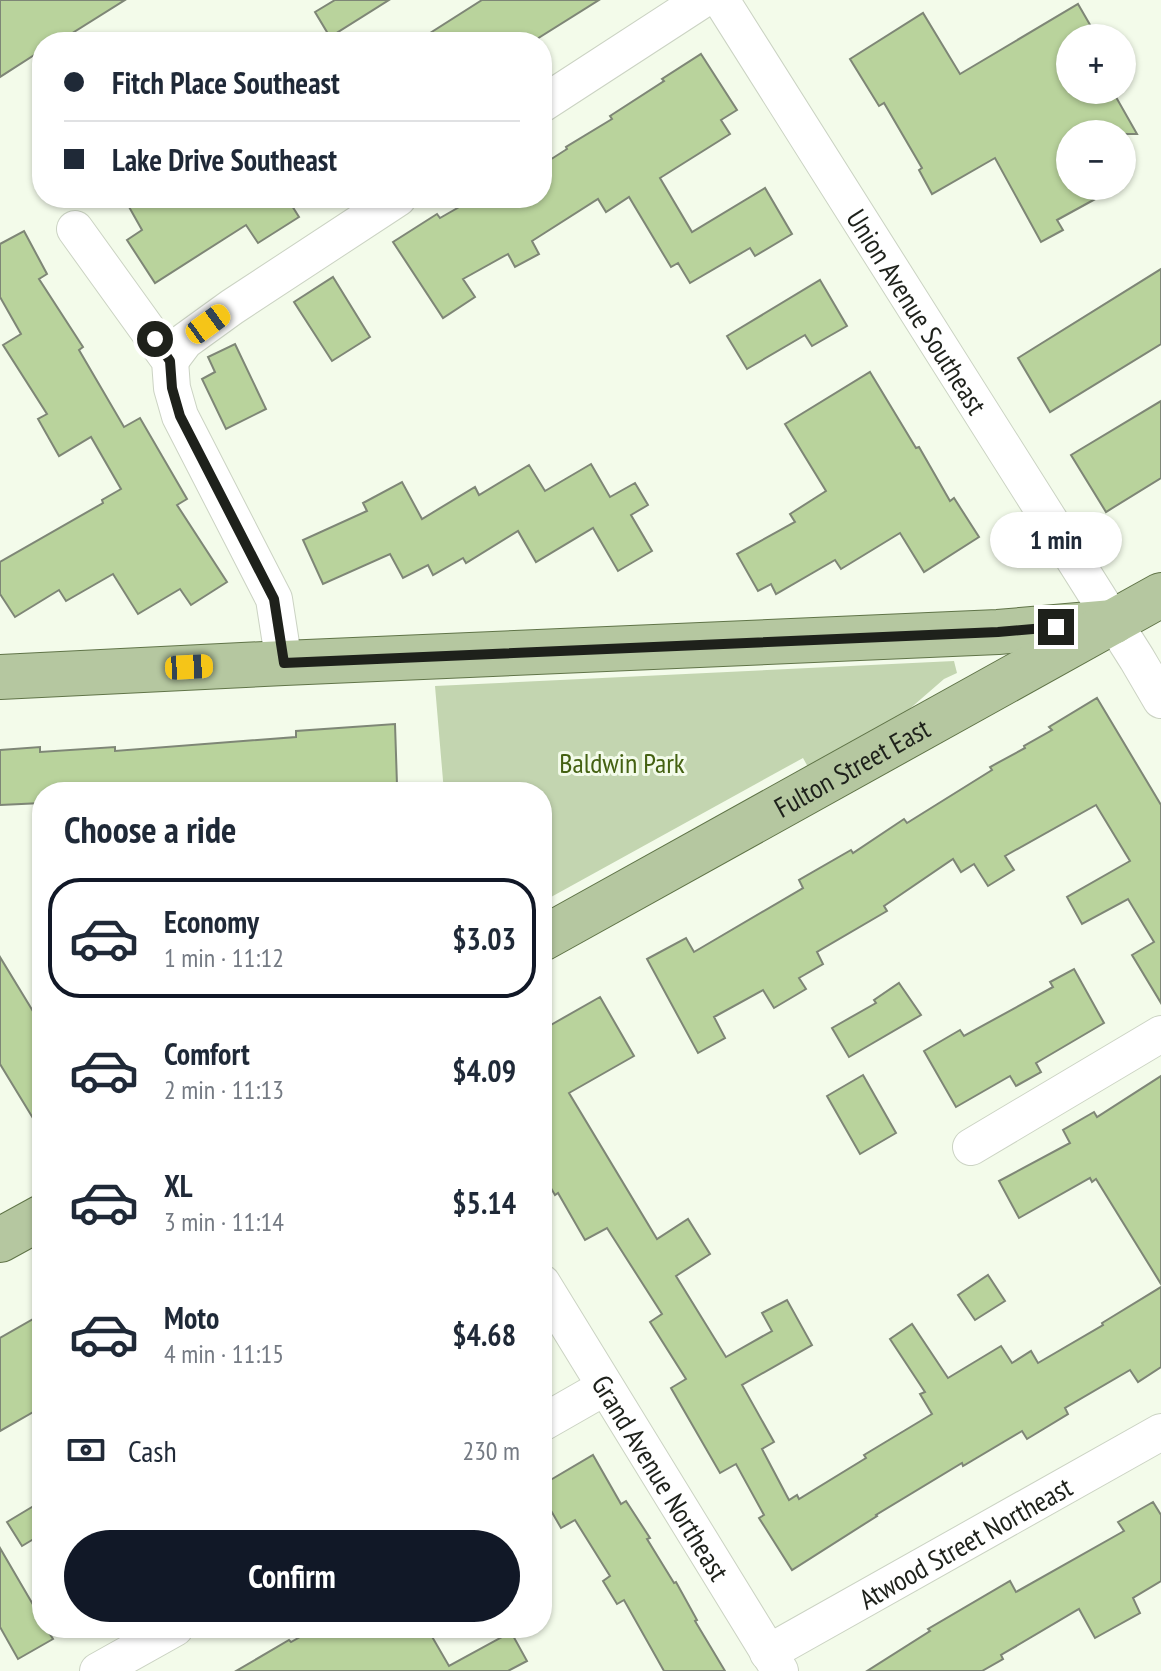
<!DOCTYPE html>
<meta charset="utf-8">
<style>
body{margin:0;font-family:"PT Sans Narrow",sans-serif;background:#f2f2f3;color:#1f2937;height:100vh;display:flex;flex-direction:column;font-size:30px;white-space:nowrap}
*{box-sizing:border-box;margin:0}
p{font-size:26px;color:#747a83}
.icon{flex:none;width:44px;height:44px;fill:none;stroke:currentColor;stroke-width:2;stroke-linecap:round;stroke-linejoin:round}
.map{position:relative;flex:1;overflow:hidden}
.drawer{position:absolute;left:32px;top:782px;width:520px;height:856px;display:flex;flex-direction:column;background:#fff;border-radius:32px;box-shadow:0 2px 6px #0004}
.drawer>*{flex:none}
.banner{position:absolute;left:32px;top:32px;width:520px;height:176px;border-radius:32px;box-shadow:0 2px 6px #0004;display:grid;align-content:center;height:176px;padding:0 32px;background:#fff}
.controls{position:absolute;left:1056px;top:24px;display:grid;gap:16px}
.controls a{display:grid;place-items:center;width:80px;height:80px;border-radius:50%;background:#fff;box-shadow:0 2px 6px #0004;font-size:40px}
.end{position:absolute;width:36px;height:36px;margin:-18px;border:10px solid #1e211b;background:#fff;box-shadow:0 0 0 4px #fff}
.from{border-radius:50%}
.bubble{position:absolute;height:56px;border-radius:28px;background:#fff;box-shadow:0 2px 6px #0004;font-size:26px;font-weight:800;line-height:56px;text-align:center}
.car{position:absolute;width:24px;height:48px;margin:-24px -12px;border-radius:10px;box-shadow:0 0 6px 2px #0007;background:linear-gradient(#f5c518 24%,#345 0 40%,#f5c518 0 76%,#345 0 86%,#f5c518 0)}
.banner b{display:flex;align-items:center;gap:28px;height:76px;font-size:30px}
.banner b+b{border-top:2px solid #e0e1e3}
.banner i{width:20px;height:20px;background:#1f2937}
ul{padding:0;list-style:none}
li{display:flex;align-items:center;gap:24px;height:120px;margin:0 16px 12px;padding:0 16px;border:4px solid transparent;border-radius:32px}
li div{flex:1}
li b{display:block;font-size:30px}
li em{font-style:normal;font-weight:800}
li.on{border-color:#111827}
li>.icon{width:72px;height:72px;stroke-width:1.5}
h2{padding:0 32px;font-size:36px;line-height:96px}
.pay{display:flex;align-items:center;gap:20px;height:88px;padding:0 32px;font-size:30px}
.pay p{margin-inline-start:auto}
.cta{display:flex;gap:16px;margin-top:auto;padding:16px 32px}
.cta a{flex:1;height:92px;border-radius:48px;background:#111827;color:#fff;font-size:32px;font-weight:800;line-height:92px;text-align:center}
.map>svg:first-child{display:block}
</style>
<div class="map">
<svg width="1161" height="1671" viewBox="0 0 1161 1671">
<rect width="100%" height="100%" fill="#f3fbea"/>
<!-- green -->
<path fill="#c3d5b0" d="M954,661L957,673L944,679L906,712L808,767L803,758L542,902V792H444L435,686Z"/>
<!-- building -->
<g fill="#b9d39c" stroke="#7e8676" stroke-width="2">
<path d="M0,0H125L58,42H42V50L0,77Z"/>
<path d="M335,0H389L330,37L315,12Z"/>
<path d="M482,0H599L532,42H416Z"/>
<path d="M1078,4L1093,30L1080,38H1070V90H1112L1137,134H1070V186H1119L1057,220L1063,230L1041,242L995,158L932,194L919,170L922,168L884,103L879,106L850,59L923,13L960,74Z"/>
<path d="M701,54L737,110L721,120L730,134L660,178L692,232L765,188L792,234L755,256L750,248L690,283L678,263L671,267L629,197L606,212L598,199L532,241L539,254L515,267L508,254L463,279L475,297L443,318L393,242L437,214L440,218L475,198H542V165L567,149L566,147L612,119L610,116L664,81L662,79Z"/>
<path d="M124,198H287L299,217L258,243L246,225L155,283L127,240L142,230Z"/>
<path d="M24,231L47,274L39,279L83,347L79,350L124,427L140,418L187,499L177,505L227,582L191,605L180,589L138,614L113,574L66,601L59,590L15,617L0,594V562L103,503L102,500L121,489L91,437L59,456L38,419L47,414L3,345L21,334L0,297V244Z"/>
<path d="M1161,269V344L1050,412L1018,358Z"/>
<path d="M333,277L370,337L332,361L294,302Z"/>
<path d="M820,280L847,326L812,346L805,335L747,369L727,336Z"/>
<path d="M235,344L266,409L226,429L202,379L215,372L208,357Z"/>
<path d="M870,372L916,448L919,447L950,501L954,498L979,537L924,572L900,533L841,569L835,560L776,594L771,584L758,591L737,554L795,522L790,514L826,491L785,424Z"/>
<path d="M1161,401V478L1106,512L1071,455Z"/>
<path d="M591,464L610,497L635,483L648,505L631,515L652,551L618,571L593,528L536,562L518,531L466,563L463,558L433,575L428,565L403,578L390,554L323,584L303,540L367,511L363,503L402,482L422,519L475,487L479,495L529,465L545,491Z"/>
<path d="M1097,698L1161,805V1003L1132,955L1154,942L1128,899L1082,924L1067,897L1130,861L1096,805L1005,856L1014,870L988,886L974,864L961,872L953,859L884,906L887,911L817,952L823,964L799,978L806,989L774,1008L763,990L714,1017L725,1038L698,1053L647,959L686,938L694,952L803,888L799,880L851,850L853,853L904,819L907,823L992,770L990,767L1025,748L1024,746L1052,730L1049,727Z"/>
<path d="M395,724L397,785L337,788V792H42V803L0,805V750L40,747V752L115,747V751L296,737V731Z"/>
<path d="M0,957L42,1026V1133L0,1064Z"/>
<path d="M1074,969L1104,1023L1036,1063L1041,1072L1016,1086L1010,1076L956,1107L924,1051L960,1030L964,1036L1053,987L1050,982Z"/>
<path d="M899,983L921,1015L849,1057L832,1028L876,1003L874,1000Z"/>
<path d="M600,997L634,1056L569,1093L657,1239L688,1219L710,1254L676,1276L726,1357L772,1331L762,1313L787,1300L812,1345L742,1385L774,1442L762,1449L789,1500L797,1495L799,1499L866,1458L864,1455L932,1414L920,1394L925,1392L890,1339L912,1324L948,1378L1001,1346L1012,1363L1031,1351L1038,1363L1103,1325L1102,1323L1161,1287V1367L1138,1382L1130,1370L1065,1408L1068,1414L1027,1439L1022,1431L963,1466L962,1463L876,1515L877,1516L792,1570L759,1518L764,1515L736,1464L720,1473L671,1388L686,1379L650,1322L662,1314L607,1228L585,1240L558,1193L555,1195L542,1173V1030Z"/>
<path d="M863,1075L896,1133L860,1154L827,1096Z"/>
<path d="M1161,1076V1284L1096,1179L1092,1182L1090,1178L1019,1218L999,1181L1070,1143L1063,1130L1094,1112L1097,1117Z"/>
<path d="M988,1275L1005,1301L975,1320L958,1295Z"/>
<path d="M42,1314V1407L0,1431V1338Z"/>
<path d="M593,1455L621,1504L626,1501L650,1538L647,1539L674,1583L676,1582L697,1620L695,1621L725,1671H664L624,1600L617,1604L603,1581L610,1576L575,1520L561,1528L542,1495V1485Z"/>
<path d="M42,1501V1534L22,1546L7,1522Z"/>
<path d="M1153,1502L1161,1515V1581L1133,1598L1140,1613L1095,1638L1079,1609L1001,1655L1003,1659L982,1671H867L930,1631L928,1629L1010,1581L1016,1592L1124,1531L1118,1522Z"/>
<path d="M0,1548L42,1620V1628H46L53,1639L18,1659L0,1627Z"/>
<path d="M316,1628H427L449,1666L511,1632L527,1661L508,1671H236L289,1640L291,1642Z"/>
</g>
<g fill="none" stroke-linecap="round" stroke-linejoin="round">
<!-- minor casing -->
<g stroke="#cbd3c3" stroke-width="38">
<g id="minor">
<path id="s1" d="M721,0L1137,659L1161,700"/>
<path d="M542,104L702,0"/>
<path d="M75,229L170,361L172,388L180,416L274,599L284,663"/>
<path d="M170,361L185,341L232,307L398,198"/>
<path d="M971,1147L1161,1034"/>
<path id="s2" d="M542,1283L780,1671"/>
<path d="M542,1423L605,1387"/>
<path id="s3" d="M768,1653L1161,1432"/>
<path d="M98,1671L175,1628"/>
</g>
</g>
<!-- major casing -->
<g stroke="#607448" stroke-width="46">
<g id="major">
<path d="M0,677L284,663L998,632L1113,622"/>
<path id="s4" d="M542,939L1161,595"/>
<path d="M0,1240L42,1217"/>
</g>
</g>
<!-- minor -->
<use href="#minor" stroke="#fff" stroke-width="36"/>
<!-- major -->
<use href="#major" stroke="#b5c7a0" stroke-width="44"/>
</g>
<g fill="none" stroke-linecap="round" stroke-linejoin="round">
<!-- route -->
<path stroke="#1e211b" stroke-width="10" d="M155,339L170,361L172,388L180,416L274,599L284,663L998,632L1056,627"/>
</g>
<g text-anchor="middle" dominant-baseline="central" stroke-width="6" stroke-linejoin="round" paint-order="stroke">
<!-- street labels -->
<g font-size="28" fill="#1e211b" stroke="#f3fbea">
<text stroke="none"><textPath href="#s1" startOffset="368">Union Avenue Southeast</textPath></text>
<text stroke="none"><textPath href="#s4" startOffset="354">Fulton Street East</textPath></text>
<text stroke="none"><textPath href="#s2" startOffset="228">Grand Avenue Northeast</textPath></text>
<text stroke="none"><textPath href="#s3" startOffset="226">Atwood Street Northeast</textPath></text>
</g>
<!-- park labels -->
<g font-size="28" fill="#446112" stroke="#f3fbea">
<text x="622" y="762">Baldwin Park</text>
</g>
</g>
</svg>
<div class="controls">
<a>+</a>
<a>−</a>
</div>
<i class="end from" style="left:155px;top:339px"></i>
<i class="end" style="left:1056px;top:627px"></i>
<div class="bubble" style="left:990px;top:512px;width:132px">1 min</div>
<i class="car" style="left:208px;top:324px;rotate:54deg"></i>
<i class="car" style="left:189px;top:667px;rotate:87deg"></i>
<div class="banner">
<b><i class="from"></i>Fitch Place Southeast</b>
<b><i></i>Lake Drive Southeast</b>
</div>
<section class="drawer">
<h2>Choose a ride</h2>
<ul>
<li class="on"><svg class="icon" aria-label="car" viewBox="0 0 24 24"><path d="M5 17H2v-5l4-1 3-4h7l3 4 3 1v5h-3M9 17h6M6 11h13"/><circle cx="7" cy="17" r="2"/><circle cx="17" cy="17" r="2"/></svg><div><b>Economy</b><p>1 min · 11:12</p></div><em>$3.03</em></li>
<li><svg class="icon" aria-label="car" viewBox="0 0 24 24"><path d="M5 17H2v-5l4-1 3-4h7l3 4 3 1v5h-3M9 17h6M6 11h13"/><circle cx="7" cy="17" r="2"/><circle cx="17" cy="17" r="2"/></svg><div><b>Comfort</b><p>2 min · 11:13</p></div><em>$4.09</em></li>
<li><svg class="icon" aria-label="car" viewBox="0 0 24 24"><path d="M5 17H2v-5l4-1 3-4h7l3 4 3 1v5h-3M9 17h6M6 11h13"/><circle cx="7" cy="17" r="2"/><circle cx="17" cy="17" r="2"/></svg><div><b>XL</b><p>3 min · 11:14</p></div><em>$5.14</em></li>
<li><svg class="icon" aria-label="car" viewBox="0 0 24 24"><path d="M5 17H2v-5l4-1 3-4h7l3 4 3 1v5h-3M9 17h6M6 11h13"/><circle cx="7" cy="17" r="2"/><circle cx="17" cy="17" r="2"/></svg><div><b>Moto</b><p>4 min · 11:15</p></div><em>$4.68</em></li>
</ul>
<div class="pay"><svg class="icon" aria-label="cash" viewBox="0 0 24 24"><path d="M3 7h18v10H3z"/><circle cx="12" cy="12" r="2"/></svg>Cash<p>230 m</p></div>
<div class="cta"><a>Confirm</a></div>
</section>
</div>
